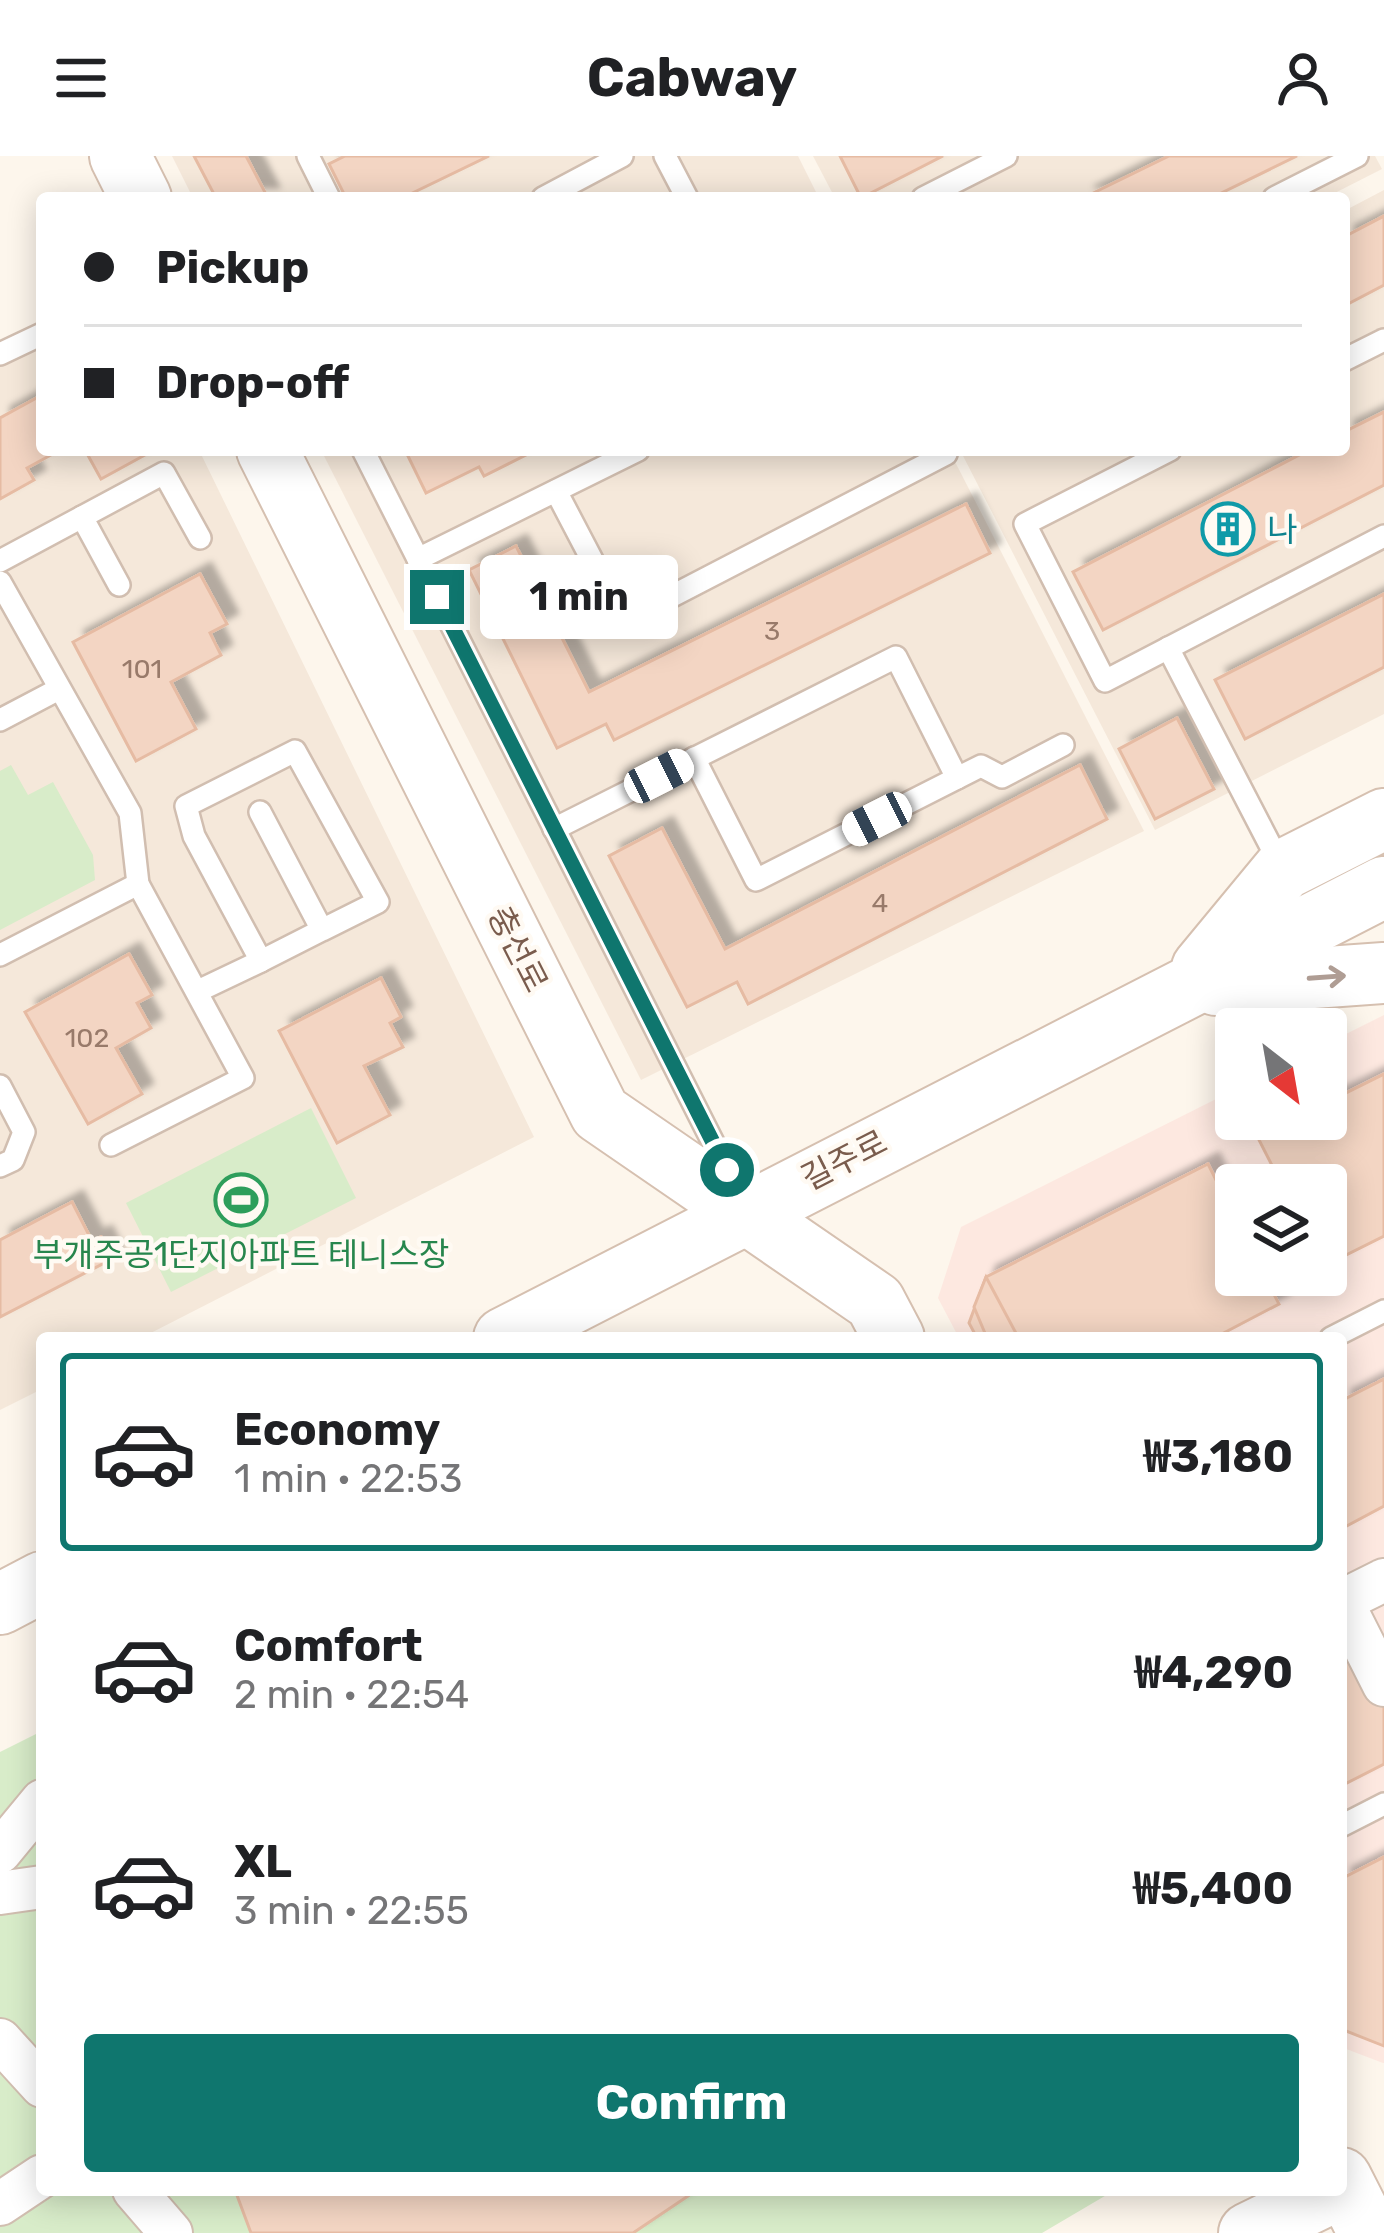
<!DOCTYPE html>
<meta charset="utf-8">
<style>
body{margin:0;font-family:Rubik,"Noto Sans KR",sans-serif;background:#f2f2f2;color:#202124;height:100vh;display:flex;flex-direction:column;font-size:45px;white-space:nowrap}
*{box-sizing:border-box;margin:0}
p{font-size:39px;color:#757577}
.icon{flex:none;width:66px;height:66px;fill:none;stroke:currentColor;stroke-width:2;stroke-linecap:round;stroke-linejoin:round}
.map{position:relative;flex:1;overflow:hidden}
.drawer{position:absolute;left:36px;top:1176px;width:1311px;height:864px;display:flex;flex-direction:column;background:#fff;border-radius:12px;box-shadow:0 6px 30px #0003}
.drawer>*{flex:none}
.top-card{position:absolute;left:36px;top:36px;width:1314px;height:264px;border-radius:12px;box-shadow:0 6px 30px #0003;display:grid;align-content:center;height:264px;padding:0 48px;background:#fff}
.needle{width:78px;rotate:149deg}
.controls{position:absolute;left:1215px;top:852px;display:grid;gap:24px}
.controls a{display:grid;place-items:center;width:132px;height:132px;border-radius:12px;background:#fff;box-shadow:0 6px 30px #0003;font-size:60px}
.end{position:absolute;width:54px;height:54px;margin:-27px;border:15px solid #0f766e;background:#fff;box-shadow:0 0 0 6px #fff}
.from{border-radius:50%}
.bubble{position:absolute;height:84px;border-radius:12px;background:#fff;box-shadow:0 6px 30px #0003;font-size:39px;font-weight:700;line-height:84px;text-align:center}
.car{position:absolute;width:36px;height:72px;margin:-36px -18px;border-radius:15px;box-shadow:0 0 9px 3px #0007;background:linear-gradient(#fff 24%,#345 0 40%,#fff 0 76%,#345 0 86%,#fff 0)}
.top-card b{display:flex;align-items:center;gap:42px;height:114px;font-size:45px}
.top-card b+b{border-top:3px solid #e0e0e0}
.top-card i{width:30px;height:30px;background:#202124}
ul{padding:21px 0 0;list-style:none}
li{display:flex;align-items:center;gap:36px;height:198px;margin:0 24px 18px;padding:0 24px;border:6px solid transparent;border-radius:12px}
li div{flex:1}
li b{display:block;font-size:45px}
li em{font-style:normal;font-weight:700}
li.selected{border-color:#0f766e}
li>.icon{width:108px;height:108px;stroke-width:1.5}
.button{display:flex;gap:24px;margin-top:auto;padding:24px 48px}
.button a{flex:1;height:138px;border-radius:12px;background:#0f766e;color:#fff;font-size:48px;font-weight:700;line-height:138px;text-align:center}
header{display:flex;justify-content:space-between;align-items:center;height:156px;padding:0 48px;background:#fff;font-size:54px;font-weight:700}
.map>svg:first-child{display:block}
</style>
<header><svg class="icon" aria-label="menu" viewBox="0 0 24 24"><path d="M4 6h16M4 12h16M4 18h16"/></svg>Cabway<svg class="icon" aria-label="person" viewBox="0 0 24 24"><circle cx="12" cy="8" r="4"/><path d="M4 21q1-7 8-7t8 7"/></svg></header>
<div class="map">
<svg width="1384" height="2077" viewBox="0 0 1384 2077">
<defs>
<filter id="shadow"><feDropShadow dx="11" dy="-11" stdDeviation="3" flood-color="#0004"/></filter>
</defs>
<rect width="100%" height="100%" fill="#fdf6ec"/>
<!-- residential -->
<g fill="#f5e8da">
<path d="M172,0H798L819,42H193Z"/>
<path d="M813,0H1375L1382,13L1325,42H835Z"/>
<path d="M1384,34V558L1155,674L960,294H1344V55Z"/>
<path d="M42,178V294H199L534,981L141,1182H42V1233L0,1254V199Z"/>
<path d="M321,294H949L1144,675L641,924Z"/>
</g>
<!-- commercial -->
<path fill="#fde8e0" fill-rule="evenodd" d="M1384,859V1907H1383L1341,1891V1182H959L938,1142L961,1071L1236,933V963H1326V888ZM1236,1029H1326V1119H1236Z"/>
<!-- park -->
<g fill="#d8ecc9">
<path d="M11,609L28,639L53,626L93,699L95,724L0,774V615Z"/>
<path d="M311,952L356,1042L171,1136L126,1047Z"/>
<path d="M42,1575V2034H1115L1042,2077H0V1596Z"/>
</g>
<!-- building -->
<g fill="#f3d5c3" stroke="#e6bba3" stroke-width="3" filter="url(#shadow)">
<path d="M194,0H246L268,42H216Z"/>
<path d="M345,0H489L402,42H346L329,8Z"/>
<path d="M840,0H943L861,42Z"/>
<path d="M1169,0H1297L1211,42H1083Z"/>
<path d="M1384,60V129L1344,150V81Z"/>
<path d="M42,239V294H60L27,312L34,324L0,343V262Z"/>
<path d="M1384,256V329L1103,474L1073,416L1309,294H1344V276Z"/>
<path d="M85,294H154L101,323Z"/>
<path d="M405,294H536L484,320L479,311L426,337Z"/>
<path d="M966,348L990,397L614,584L606,568L557,592L469,414L516,390L589,536Z"/>
<path d="M200,418L227,468L210,477L221,499L171,526L196,573L136,605L73,486Z"/>
<path d="M1384,438V511L1245,583L1215,524Z"/>
<path d="M1177,562L1214,633L1155,663L1119,593Z"/>
<path d="M1080,609L1107,663L748,848L737,826L687,851L609,700L662,672L725,793Z"/>
<path d="M129,798L152,839L137,847L151,872L116,892L142,938L88,968L25,856Z"/>
<path d="M381,822L401,861L390,867L403,891L364,910L390,959L337,987L279,875Z"/>
<path d="M1384,918V1080L1326,1109V1029H1282L1258,982L1294,963H1326V947Z"/>
<path d="M1208,1008L1236,1064V1119H1264L1279,1148L1214,1182H977L969,1167L986,1121Z"/>
<path d="M72,1046L92,1085L101,1081L112,1103L0,1161V1084Z"/>
<path d="M986,1121L1017,1179L987,1182L974,1151Z"/>
<path d="M1384,1223V1350L1341,1373V1245Z"/>
<path d="M1341,1458L1384,1543V1608L1341,1630Z"/>
<path d="M1384,1701V1890L1341,1873V1723Z"/>
<path d="M235,2034H697L633,2077H251Z"/>
</g>
<g fill="none" stroke-linecap="round" stroke-linejoin="round">
<!-- lane casing -->
<g stroke="#d1beb0" stroke-width="26">
<g id="lane">
<path d="M308,0L329,42"/>
<path d="M665,0L687,42"/>
<path d="M543,42L622,0"/>
<path d="M923,42L1006,0"/>
<path d="M1274,42L1357,0"/>
<path d="M0,198L42,178"/>
<path d="M1344,204L1384,184"/>
<path d="M363,294L733,1026"/>
<path d="M1170,294L1025,368L1105,525L1384,380"/>
<path d="M556,335L624,465L946,298L944,294"/>
<path d="M418,403L638,294"/>
<path d="M0,405L82,361"/>
<path d="M0,426L130,657L138,728L243,922L111,989"/>
<path d="M119,429L82,361L164,317L200,382"/>
<path d="M1168,492L1280,708"/>
<path d="M0,564L59,533"/>
<path d="M694,602L756,724L981,610L1002,621L1063,589"/>
<path d="M260,656L322,774L378,746L295,595L186,650L194,680L261,805L322,774"/>
<path d="M554,673L896,501L957,622"/>
<path d="M0,799L138,728"/>
<path d="M198,835L261,805"/>
<path d="M0,930L24,976L13,1004L0,1010"/>
<path d="M1331,1182L1384,1155"/>
<path d="M1341,1670L1384,1648"/>
</g>
</g>
<!-- street casing -->
<g stroke="#d1beb0" stroke-width="46">
<g id="street">
<path d="M1341,1444L1384,1529"/>
<path d="M1342,1445L1384,1424"/>
<path d="M0,1696L42,1645"/>
<path d="M0,1737L42,1731"/>
<path d="M0,1884L42,1930"/>
<path d="M134,2034L171,2077"/>
<path d="M0,2048L42,2020"/>
</g>
</g>
<!-- secondary casing -->
<g stroke="#d6c0b0" stroke-width="64">
<g id="secondary">
<path d="M120,0L141,42"/>
<path d="M267,294L600,957L875,1146L894,1182"/>
<path d="M1202,812L1283,714L1384,663"/>
<path d="M1216,829L1384,817"/>
<path d="M504,1182L1384,731"/>
<path d="M0,1448L42,1426"/>
<path d="M1341,2022L1369,2077"/>
<path d="M1249,2077L1337,2034"/>
</g>
</g>
<!-- lane -->
<use href="#lane" stroke="#fff" stroke-width="21"/>
<!-- street -->
<use href="#street" stroke="#fff" stroke-width="42"/>
<!-- secondary -->
<use href="#secondary" stroke="#fff" stroke-width="60"/>
</g>
<!-- one-way arrows -->
<defs><path id="oneway-shaft" d="M-6 0H5M1.5-3L5.5 0L1.5 3" fill="none" stroke-width="1.6" stroke-linecap="round" stroke-linejoin="round" transform="scale(3)"/></defs>
<use stroke="#af9d94" href="#oneway-shaft" transform="translate(1327 821) rotate(-4)"/>
<g fill="none" stroke-linecap="round" stroke-linejoin="round">
<!-- route -->
<path stroke="#0f766e" stroke-width="15" d="M437,441L727,1014"/>
</g>
<!-- icons -->
<defs>
<g id="building-ring" transform="scale(2.7)"><circle r="9.5" fill="#fffaf3" stroke="#0f9aa8" stroke-width="1.5"/><path d="M-4-6H4V6H1V3H-1V6H-4ZM-2.5-4.3h1.7v1.8h-1.7ZM.8-4.3h1.7v1.8H.8ZM-2.5-1h1.7V.8h-1.7ZM.8-1h1.7V.8H.8Z" fill="#0f9aa8"/></g>
<g id="stadium-ring" transform="scale(2.7)"><circle r="9.5" fill="#fffaf3" stroke="#2e9e5b" stroke-width="1.5"/><path d="M0-5a6.5 5 0 1 0 0 10a6.5 5 0 1 0 0-10ZM-3.5-1.8h7v3.6h-7Z" fill="#2e9e5b"/></g>
</defs>
<g fill-rule="evenodd">
<use href="#building-ring" x="1228" y="373"/>
<use href="#stadium-ring" x="241" y="1044"/>
</g>
<g text-anchor="middle" dominant-baseline="central" stroke-width="9" stroke-linejoin="round" paint-order="stroke">
<!-- number labels -->
<g font-size="27" fill="#987a6a">
<text x="772" y="475">3</text>
<text x="142" y="513">101</text>
<text x="880" y="747">4</text>
<text x="87" y="882">102</text>
</g>
<!-- culture labels -->
<g font-size="33" fill="#0d838f" stroke="#fffaf3" text-anchor="start">
<text x="1267" y="373">나</text>
</g>
<!-- street labels -->
<g font-size="33" fill="#7a5c4d" stroke="#fffaf3">
<text transform="translate(518 793) rotate(63)">충선로</text>
<text transform="translate(844 1004) rotate(-27)">길주로</text>
</g>
<!-- leisure labels -->
<g font-size="33" fill="#27864d" stroke="#fffaf3">
<text x="241" y="1098">부개주공1단지아파트 테니스장</text>
</g>
</g>
</svg>
<div class="controls">
<a><svg class="needle" viewBox="-14 -14 28 28"><path d="M0-13l5 13h-10z" fill="#e53935"/><path d="M0 13l5-13h-10z" fill="#757577"/></svg></a>
<a><svg class="icon" aria-label="layers" viewBox="0 0 24 24"><path d="M12 4l9 5-9 5-9-5zM3 14l9 5 9-5"/></svg></a>
</div>
<i class="end from" style="left:727px;top:1014px"></i>
<i class="end" style="left:437px;top:441px"></i>
<div class="bubble" style="left:480px;top:399px;width:198px">1 min</div>
<i class="car" style="left:659px;top:620px;rotate:63deg"></i>
<i class="car" style="left:877px;top:663px;rotate:243deg"></i>
<div class="top-card">
<b><i class="from"></i>Pickup</b>
<b><i></i>Drop-off</b>
</div>
<section class="drawer">
<ul>
<li class="selected"><svg class="icon" aria-label="car" viewBox="0 0 24 24"><path d="M5 17H2v-5l4-1 3-4h7l3 4 3 1v5h-3M9 17h6M6 11h13"/><circle cx="7" cy="17" r="2"/><circle cx="17" cy="17" r="2"/></svg><div><b>Economy</b><p>1 min · 22:53</p></div><em>₩3,180</em></li>
<li><svg class="icon" aria-label="car" viewBox="0 0 24 24"><path d="M5 17H2v-5l4-1 3-4h7l3 4 3 1v5h-3M9 17h6M6 11h13"/><circle cx="7" cy="17" r="2"/><circle cx="17" cy="17" r="2"/></svg><div><b>Comfort</b><p>2 min · 22:54</p></div><em>₩4,290</em></li>
<li><svg class="icon" aria-label="car" viewBox="0 0 24 24"><path d="M5 17H2v-5l4-1 3-4h7l3 4 3 1v5h-3M9 17h6M6 11h13"/><circle cx="7" cy="17" r="2"/><circle cx="17" cy="17" r="2"/></svg><div><b>XL</b><p>3 min · 22:55</p></div><em>₩5,400</em></li>
</ul>
<div class="button"><a>Confirm</a></div>
</section>
</div>
